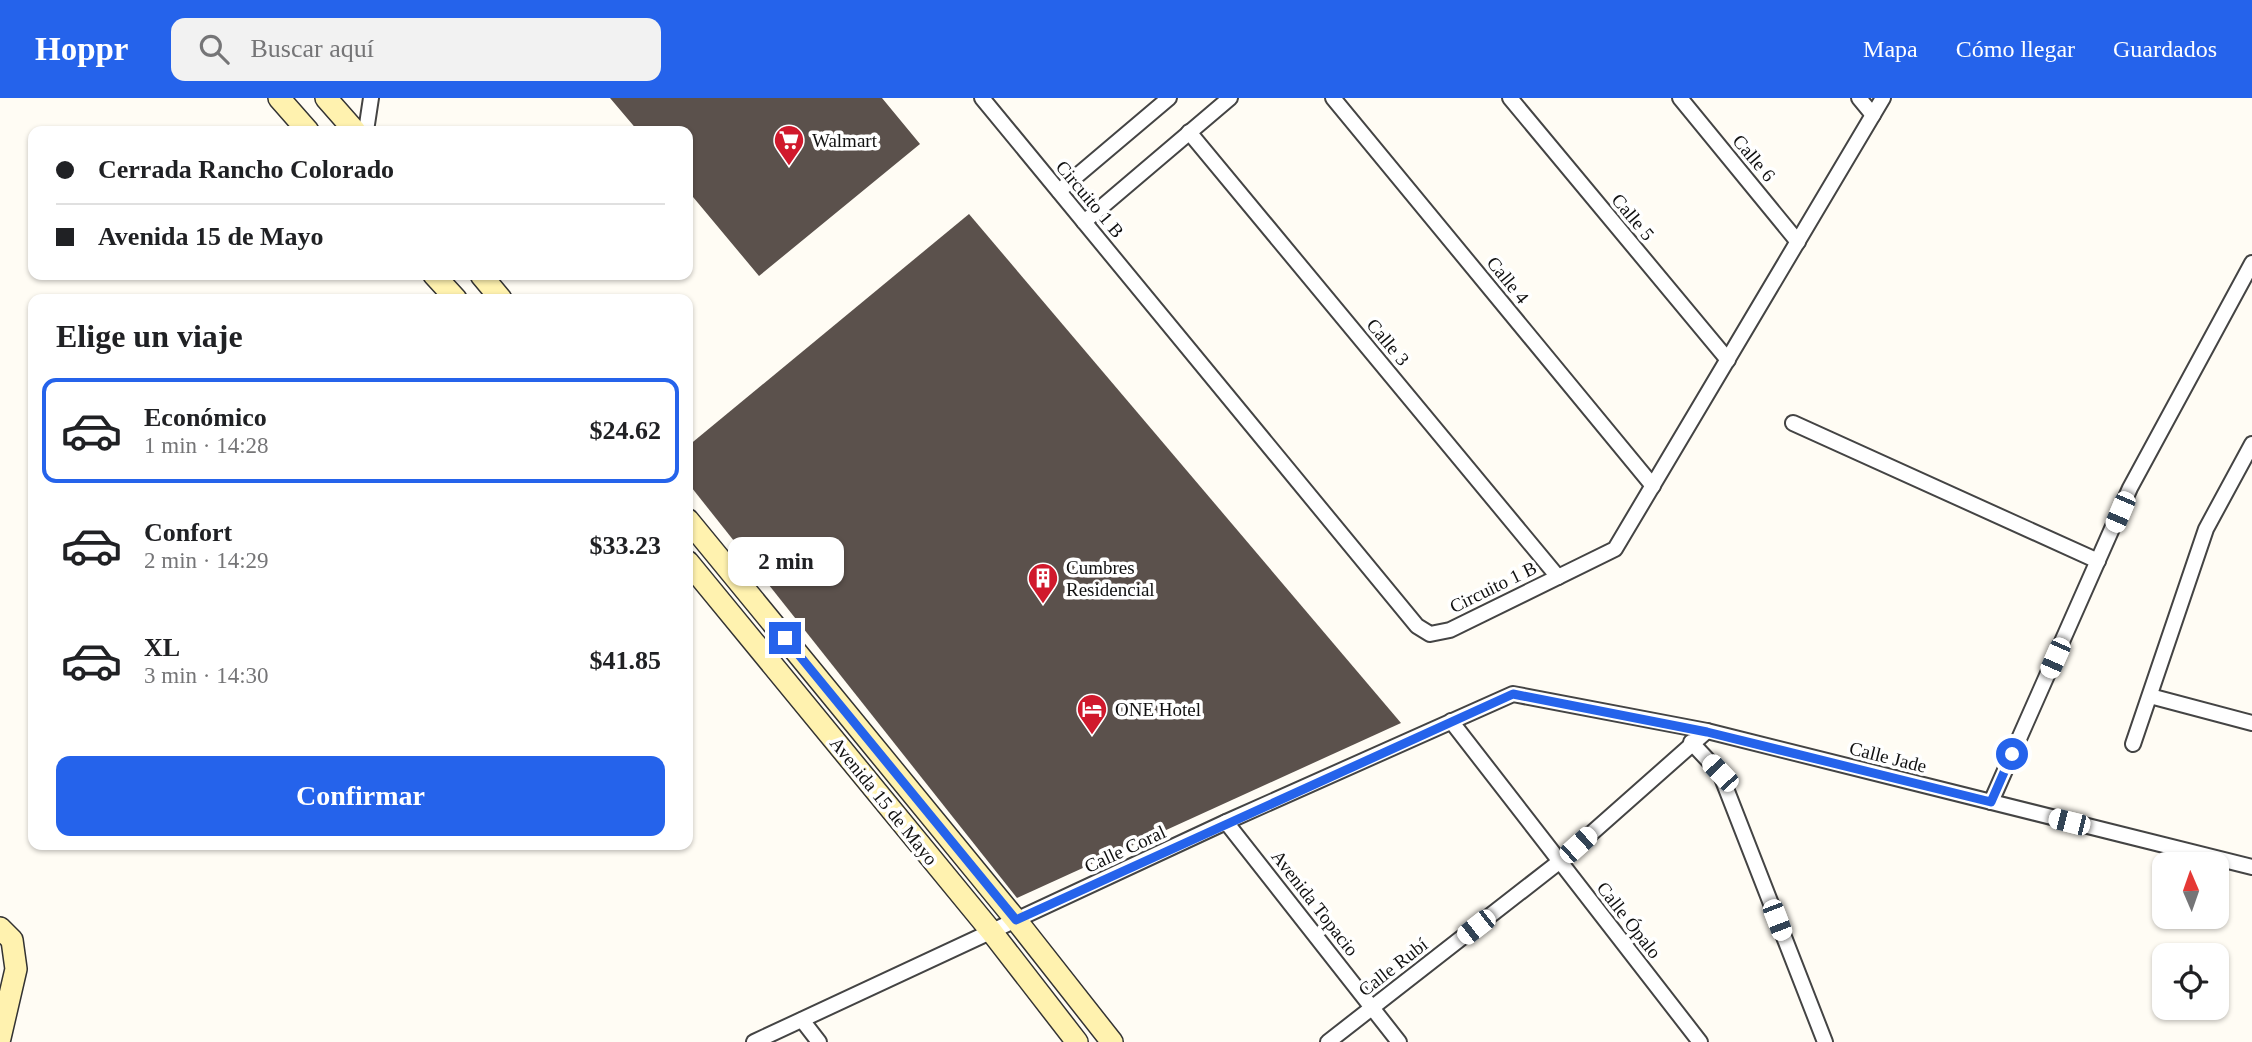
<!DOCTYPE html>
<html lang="es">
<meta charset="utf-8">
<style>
body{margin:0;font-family:Georgia,serif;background:#f2f2f2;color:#202124;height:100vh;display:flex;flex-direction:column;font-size:26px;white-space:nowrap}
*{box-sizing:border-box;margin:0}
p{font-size:23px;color:#757577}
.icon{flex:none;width:38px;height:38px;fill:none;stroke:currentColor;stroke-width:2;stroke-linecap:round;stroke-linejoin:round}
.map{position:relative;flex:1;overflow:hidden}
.drawer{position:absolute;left:28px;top:196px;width:665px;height:556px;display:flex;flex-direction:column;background:#fff;border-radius:14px;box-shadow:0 2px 5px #0004}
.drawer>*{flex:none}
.top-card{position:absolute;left:28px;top:28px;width:665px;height:154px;border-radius:14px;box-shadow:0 2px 5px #0004;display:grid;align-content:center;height:154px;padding:0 28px;background:#fff}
.needle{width:46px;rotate:358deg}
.buttons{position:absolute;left:2152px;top:754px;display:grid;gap:14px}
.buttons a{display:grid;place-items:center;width:77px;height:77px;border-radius:14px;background:#fff;box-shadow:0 2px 5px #0004;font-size:35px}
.end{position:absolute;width:32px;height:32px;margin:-16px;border:9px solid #2563eb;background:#fff;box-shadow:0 0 0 4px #fff}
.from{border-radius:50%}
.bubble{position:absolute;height:49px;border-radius:14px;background:#fff;box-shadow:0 2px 5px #0004;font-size:23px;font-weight:800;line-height:49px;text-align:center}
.car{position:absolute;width:21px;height:42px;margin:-21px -10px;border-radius:9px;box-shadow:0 0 5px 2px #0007;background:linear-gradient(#fff 24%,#345 0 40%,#fff 0 76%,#345 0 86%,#fff 0)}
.top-card b{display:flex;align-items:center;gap:24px;height:66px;font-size:26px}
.top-card b+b{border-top:2px solid #e0e0e0}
.top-card i{width:18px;height:18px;background:#202124}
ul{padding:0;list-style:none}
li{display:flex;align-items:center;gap:21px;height:105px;margin:0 14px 10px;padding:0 14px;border:4px solid transparent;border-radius:14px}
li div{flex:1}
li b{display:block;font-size:26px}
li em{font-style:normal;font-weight:800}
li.selected{border-color:#2563eb}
li>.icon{width:63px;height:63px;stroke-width:1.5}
h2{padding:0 28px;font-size:32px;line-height:84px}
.cta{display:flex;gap:14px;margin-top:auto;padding:14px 28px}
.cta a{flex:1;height:80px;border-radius:14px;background:#2563eb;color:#fff;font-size:28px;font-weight:800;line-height:80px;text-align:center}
header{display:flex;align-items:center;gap:42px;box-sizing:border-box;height:98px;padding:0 35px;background:#2563eb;color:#fff}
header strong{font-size:33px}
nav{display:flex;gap:38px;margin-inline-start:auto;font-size:24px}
.search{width:490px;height:63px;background:#f2f2f2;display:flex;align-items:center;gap:18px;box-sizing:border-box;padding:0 24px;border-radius:14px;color:#757577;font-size:26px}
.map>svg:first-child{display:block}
</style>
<header>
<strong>Hoppr</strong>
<div class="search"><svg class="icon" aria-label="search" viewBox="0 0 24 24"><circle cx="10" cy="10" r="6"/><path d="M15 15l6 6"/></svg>Buscar aquí</div>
<nav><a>Mapa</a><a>Cómo llegar</a><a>Guardados</a></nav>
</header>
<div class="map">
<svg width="2252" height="944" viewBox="0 0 2252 944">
<rect width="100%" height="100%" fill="#fffcf4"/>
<!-- building -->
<g fill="#5b514c">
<path d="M610,0H882L920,46L759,178L688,93V33H638Z"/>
<path d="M969,116L1401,625L1017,800L688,385V348Z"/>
</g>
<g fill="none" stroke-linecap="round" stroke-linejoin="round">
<!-- minor casing -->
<g stroke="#444" stroke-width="18">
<g id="minor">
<path d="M982,0L1417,528L1430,536L1450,532L1615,451L1883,0"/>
<path d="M1333,0L1653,388"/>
<path d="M1510,0L1728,262"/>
<path d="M1680,0L1798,144"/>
<path d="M1859,0L1873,17"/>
<path d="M366,33L371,0"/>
<path d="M1189,34L1558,479"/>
<path d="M1059,93L1169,0"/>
<path d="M1084,124L1230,0"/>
<path d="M1793,325L2098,463"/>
<path d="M2150,598L2252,625"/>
<path d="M1451,623L1700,944"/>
<path d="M1691,644L1720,675L1825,944"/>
<path d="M2133,646L2206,431L2252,346"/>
<path d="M1991,704L2130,390L2252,165"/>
<path d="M1226,724L1399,944"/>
<path d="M802,922L819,944"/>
<path d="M754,944L1226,724L1513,596L1707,633L2252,769"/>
<path d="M1328,944L1559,764L1707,633"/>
</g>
</g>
<!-- secondary casing -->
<g stroke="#333" stroke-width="24">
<g id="secondary">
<path d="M279,0L308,33"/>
<path d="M326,0L355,33"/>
<path d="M434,177L456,201"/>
<path d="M481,177L501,201"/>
<path d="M688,422L1016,822L1112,944"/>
<path d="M688,464L991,833L1077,944"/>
<path d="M0,830L12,842L16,871L0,940"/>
</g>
</g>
<!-- minor -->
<use href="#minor" stroke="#fff" stroke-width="14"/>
<!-- secondary -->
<use href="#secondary" stroke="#fff2af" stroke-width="21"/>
</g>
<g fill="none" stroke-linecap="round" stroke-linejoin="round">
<!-- route -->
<path stroke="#2563eb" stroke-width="9" d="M785,540L1016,822L1513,596L1707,634L1991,704L2012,656"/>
</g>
<!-- icons -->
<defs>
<g id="supermarket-pin" transform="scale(1.575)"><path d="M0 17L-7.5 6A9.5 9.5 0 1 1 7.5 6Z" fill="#d0192c" stroke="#fff"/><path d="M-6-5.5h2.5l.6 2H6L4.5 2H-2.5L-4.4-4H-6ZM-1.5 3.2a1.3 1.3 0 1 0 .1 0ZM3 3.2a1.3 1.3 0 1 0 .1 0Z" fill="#fff"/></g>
<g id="building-pin" transform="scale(1.575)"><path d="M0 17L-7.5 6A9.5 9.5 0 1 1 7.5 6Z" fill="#d0192c" stroke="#fff"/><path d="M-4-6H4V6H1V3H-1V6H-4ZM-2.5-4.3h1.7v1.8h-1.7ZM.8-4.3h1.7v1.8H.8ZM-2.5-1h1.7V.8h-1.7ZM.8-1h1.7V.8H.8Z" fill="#fff"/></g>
<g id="hotel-pin" transform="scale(1.575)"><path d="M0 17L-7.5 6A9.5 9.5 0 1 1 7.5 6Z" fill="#d0192c" stroke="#fff"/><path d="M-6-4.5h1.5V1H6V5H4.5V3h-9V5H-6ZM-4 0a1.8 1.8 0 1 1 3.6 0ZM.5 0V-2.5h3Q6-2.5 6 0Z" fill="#fff"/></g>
</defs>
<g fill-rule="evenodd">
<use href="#supermarket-pin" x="789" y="42"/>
<use href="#building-pin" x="1043" y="480"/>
<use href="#hotel-pin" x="1092" y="611"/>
</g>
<g text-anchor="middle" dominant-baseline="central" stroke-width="7" stroke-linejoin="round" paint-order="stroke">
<!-- poi labels -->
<g font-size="19" fill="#111" stroke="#fff" text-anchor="start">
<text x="812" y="42">Walmart</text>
<text x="1066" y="469">Cumbres<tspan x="1066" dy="22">Residencial</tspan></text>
<text x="1115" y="611">ONE Hotel</text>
</g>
<!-- street labels -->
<g font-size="19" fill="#111" stroke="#fff">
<text transform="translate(1754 60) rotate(50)">Calle 6</text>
<text transform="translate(1090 101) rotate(50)">Circuito 1 B</text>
<text transform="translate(1633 119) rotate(50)">Calle 5</text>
<text transform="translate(1508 182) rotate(51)">Calle 4</text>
<text transform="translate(1388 244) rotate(50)">Calle 3</text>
<text transform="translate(1493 489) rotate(-26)">Circuito 1 B</text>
<text transform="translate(1888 659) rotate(14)">Calle Jade</text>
<text transform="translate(884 703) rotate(51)">Avenida 15 de Mayo</text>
<text transform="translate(1125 751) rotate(-25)">Calle Coral</text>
<text transform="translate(1315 805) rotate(52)">Avenida Topacio</text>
<text transform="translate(1629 822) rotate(52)">Calle Ópalo</text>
<text transform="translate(1393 869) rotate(-38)">Calle Rubí</text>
</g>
</g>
</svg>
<div class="buttons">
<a><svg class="needle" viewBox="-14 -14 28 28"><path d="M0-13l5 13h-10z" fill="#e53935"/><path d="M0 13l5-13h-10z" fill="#757577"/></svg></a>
<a><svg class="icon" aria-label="locate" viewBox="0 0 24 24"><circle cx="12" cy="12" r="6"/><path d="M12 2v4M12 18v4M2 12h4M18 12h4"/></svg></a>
</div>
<i class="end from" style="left:2012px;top:656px"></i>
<i class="end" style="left:785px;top:540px"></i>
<div class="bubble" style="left:728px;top:439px;width:116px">2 min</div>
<i class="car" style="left:2120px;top:414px;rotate:203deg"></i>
<i class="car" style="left:2055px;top:560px;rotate:204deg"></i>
<i class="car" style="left:1720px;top:675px;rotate:317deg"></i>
<i class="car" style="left:2069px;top:724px;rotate:284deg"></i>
<i class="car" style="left:1578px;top:747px;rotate:48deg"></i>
<i class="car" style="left:1777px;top:822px;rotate:159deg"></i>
<i class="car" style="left:1476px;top:829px;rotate:232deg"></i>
<div class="top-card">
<b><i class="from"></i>Cerrada Rancho Colorado</b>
<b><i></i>Avenida 15 de Mayo</b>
</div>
<section class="drawer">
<h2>Elige un viaje</h2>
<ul>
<li class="selected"><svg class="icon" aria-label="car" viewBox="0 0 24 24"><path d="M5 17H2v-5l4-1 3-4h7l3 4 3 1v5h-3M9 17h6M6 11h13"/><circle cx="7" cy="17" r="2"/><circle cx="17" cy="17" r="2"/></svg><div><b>Económico</b><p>1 min · 14:28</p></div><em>$24.62</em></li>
<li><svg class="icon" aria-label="car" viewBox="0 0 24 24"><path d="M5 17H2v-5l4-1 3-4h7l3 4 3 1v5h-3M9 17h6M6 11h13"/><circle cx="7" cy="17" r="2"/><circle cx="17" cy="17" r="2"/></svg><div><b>Confort</b><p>2 min · 14:29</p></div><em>$33.23</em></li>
<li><svg class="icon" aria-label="car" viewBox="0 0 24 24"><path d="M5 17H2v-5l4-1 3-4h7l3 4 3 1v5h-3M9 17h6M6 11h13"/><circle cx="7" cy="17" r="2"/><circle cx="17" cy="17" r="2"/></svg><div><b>XL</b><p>3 min · 14:30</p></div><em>$41.85</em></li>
</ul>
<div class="cta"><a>Confirmar</a></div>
</section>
</div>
